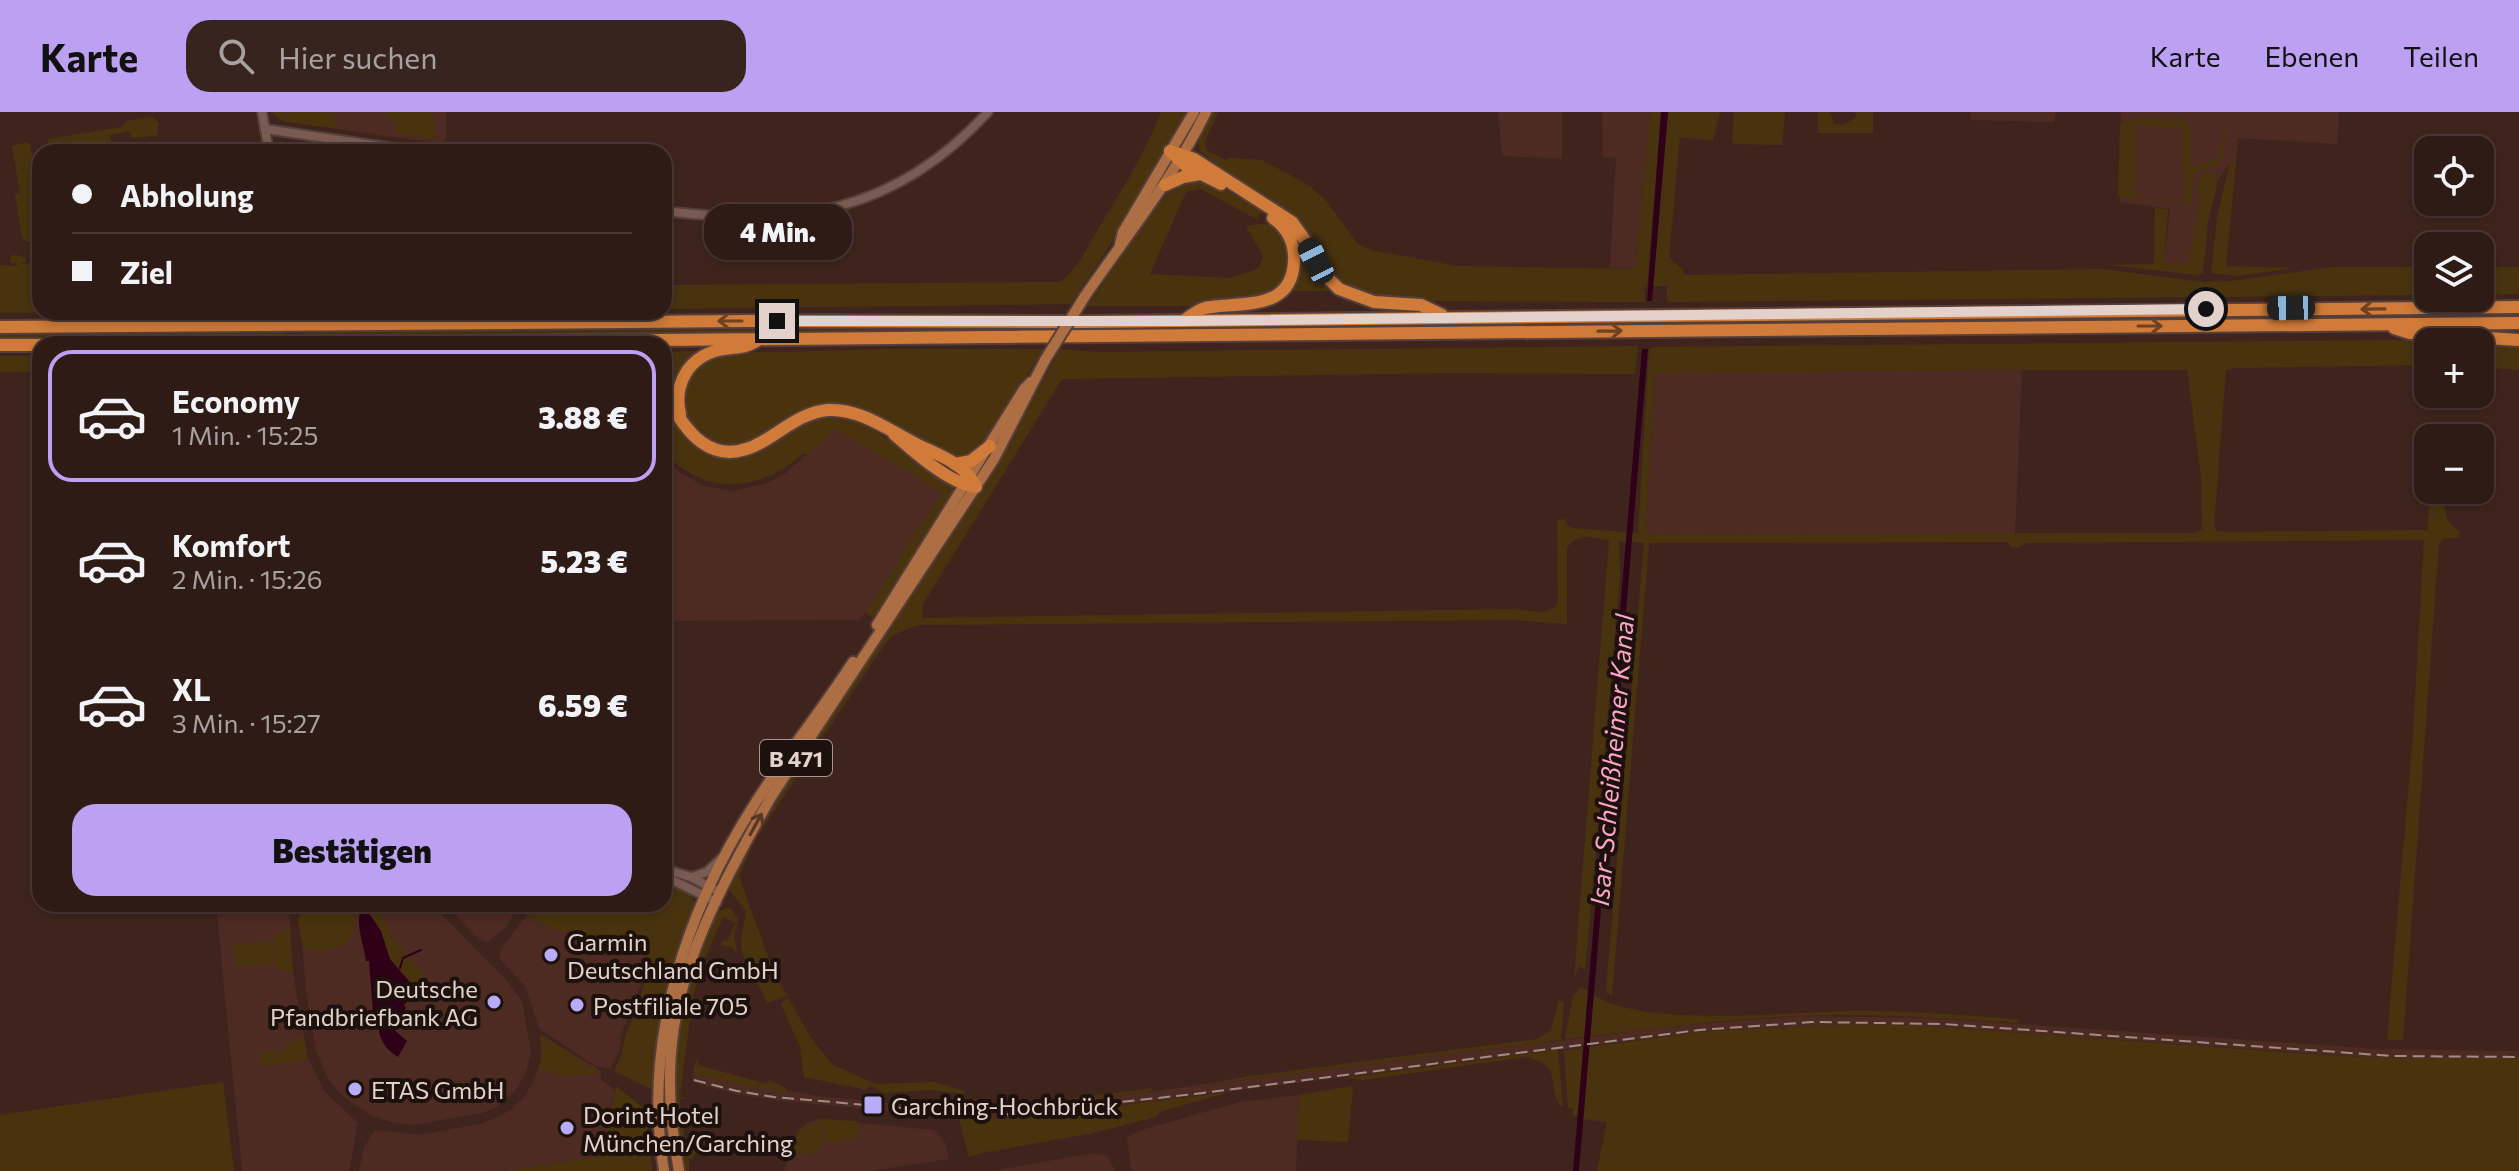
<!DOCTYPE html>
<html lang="de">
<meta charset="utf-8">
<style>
body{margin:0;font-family:Commissioner,sans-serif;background:#37241f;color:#f1f3f6;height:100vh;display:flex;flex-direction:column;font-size:30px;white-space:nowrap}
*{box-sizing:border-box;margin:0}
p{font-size:26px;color:#a7a1a1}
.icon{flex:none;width:44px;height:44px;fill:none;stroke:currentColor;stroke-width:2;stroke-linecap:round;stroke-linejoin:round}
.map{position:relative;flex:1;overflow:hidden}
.details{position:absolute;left:32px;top:224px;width:640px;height:576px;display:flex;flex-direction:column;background:#2f1b16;border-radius:24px;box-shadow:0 4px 12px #0003,0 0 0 2px #4a3935}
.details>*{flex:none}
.guide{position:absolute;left:32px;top:32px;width:640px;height:176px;border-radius:24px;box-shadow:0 4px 12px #0003,0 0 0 2px #4a3935;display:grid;align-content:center;height:176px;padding:0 40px;background:#2f1b16}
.controls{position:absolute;left:2414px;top:24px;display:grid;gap:16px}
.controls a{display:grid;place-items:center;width:80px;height:80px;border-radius:16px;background:#2f1b16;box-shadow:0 4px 12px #0003,0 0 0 2px #4a3935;font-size:40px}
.end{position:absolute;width:36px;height:36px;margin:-18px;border:10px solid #e3d1cc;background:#111;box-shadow:0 0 0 4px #111}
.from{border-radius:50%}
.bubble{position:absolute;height:56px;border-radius:24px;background:#2f1b16;box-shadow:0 4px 12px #0003,0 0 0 2px #4a3935;font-size:26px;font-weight:800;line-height:56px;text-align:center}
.car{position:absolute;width:24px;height:48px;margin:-24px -12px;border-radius:10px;box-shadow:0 0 6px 2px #0007;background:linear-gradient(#222 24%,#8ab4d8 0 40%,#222 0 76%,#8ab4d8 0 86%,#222 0)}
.guide b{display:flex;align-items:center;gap:28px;height:76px;font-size:30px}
.guide b+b{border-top:2px solid #4a3935}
.guide i{width:20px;height:20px;background:#f1f3f6}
ul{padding:14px 0 0;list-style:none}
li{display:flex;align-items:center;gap:24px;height:132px;margin:0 16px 12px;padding:0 24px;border:4px solid transparent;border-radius:24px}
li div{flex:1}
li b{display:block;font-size:30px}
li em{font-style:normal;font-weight:800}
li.active{border-color:#bca0f2}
li>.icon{width:72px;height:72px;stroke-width:1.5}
.cta{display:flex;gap:16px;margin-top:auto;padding:16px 40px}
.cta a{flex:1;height:92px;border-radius:24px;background:#bca0f2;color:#111;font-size:32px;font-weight:800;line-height:92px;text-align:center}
header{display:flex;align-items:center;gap:48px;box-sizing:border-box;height:112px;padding:0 40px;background:#bca0f2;color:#111}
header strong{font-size:38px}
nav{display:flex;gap:44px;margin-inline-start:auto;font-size:28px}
.search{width:560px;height:72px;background:#37241f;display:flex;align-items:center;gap:20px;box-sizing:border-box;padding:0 28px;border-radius:24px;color:#a7a1a1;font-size:30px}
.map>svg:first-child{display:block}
</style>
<header>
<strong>Karte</strong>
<div class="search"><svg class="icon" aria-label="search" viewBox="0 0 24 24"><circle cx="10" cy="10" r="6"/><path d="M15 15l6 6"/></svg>Hier suchen</div>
<nav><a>Karte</a><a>Ebenen</a><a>Teilen</a></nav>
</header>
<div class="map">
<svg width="2519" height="1059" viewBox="0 0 2519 1059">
<rect width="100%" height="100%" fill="#3f241d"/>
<!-- built -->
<g fill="#4d2b23">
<path d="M334,0H446V28L442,32L338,17Z"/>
<path d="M1498,0H1562V47L1502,44Z"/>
<path d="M1602,0H1650L1635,157L1610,156L1616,46L1603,45Z"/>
<path d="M1971,0H2056L2054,10L1970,8Z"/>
<path d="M2121,0H2339L2337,32L2238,26L2236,50H2230L2217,69L2216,63L2197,76L2200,87L2190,153L2164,150L2170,97L2120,90Z"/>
<path d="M2022,258L2015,422H1650L1646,418L1655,261Z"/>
<path d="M835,316L942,380L865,501L858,508L664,509V345L679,360L704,374L732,379L765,372L786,361Z"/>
<path d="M216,792H289L293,861L308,947L325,980L358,1011L349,1059H242Z"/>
<path d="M299,792H431L506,868L522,890L531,939L526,961L515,979L495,996L482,1001L413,1013L395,1011L370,1003L340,982L326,963L316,938L306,879Z"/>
<path d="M444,792H520L506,815L487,830L480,828Z"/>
<path d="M527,803L543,813L630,836L635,826L642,827V843L651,847L621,924L620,938L610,957L596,954L539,917L525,874L499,846L501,837Z"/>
<path d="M1797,904L1933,906L2378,937L2519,939V946H2378L1941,915L1843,913L1707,919L1011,1007H974L783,989L740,983L692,970L693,961L816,984L933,995L1016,996L1685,913Z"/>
<path d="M540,922L601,959V968L615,978L602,1044L504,1059H359L364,1035L375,1018L420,1023L484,1011L509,999L524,985L534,969L541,947Z"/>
<path d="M1299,983L1296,1059H1131L1127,1025L1145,1017L1239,990Z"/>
<path d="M820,1007L934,1018L945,1030L949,1047L870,1059H784L799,1018L807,1011Z"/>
<path d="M1093,1041L1108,1044L1115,1059H993Z"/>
</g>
<!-- green -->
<g fill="#49330f" fill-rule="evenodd">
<path d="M271,0H334L338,17L282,9Z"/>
<path d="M385,0H433L436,28L396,21L395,7L394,9L389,7Z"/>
<path d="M1161,0H1188L1137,92L1071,192L664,197V173L1060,170C1078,157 1088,135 1099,115C1122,78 1145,41 1161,0Z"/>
<path d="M1213,0H1218L1205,30L1207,38L1225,48L1228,46L1262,48L1310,74L1328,91L1358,132L1371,138L1457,154L1635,157L1650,0H1661L1647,175H1644L1645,190L1406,189C1379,187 1346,181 1328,158C1313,138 1307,114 1286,98C1258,78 1226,62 1200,39L1198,29Z"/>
<path d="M1668,0H1720L1713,29L1680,25L1669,145L1683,158L1684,163L2103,157L2201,170L2231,169L2332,155H2428V183L1667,190V174H1653Z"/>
<path d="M1734,0H1785L1782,33L1735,32L1732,29Z"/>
<path d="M1818,0H1830L1834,11L1842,13L1855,6L1857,0H1873V21H1818Z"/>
<path d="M152,5L159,11L157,23L132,27L130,19L110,23L113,40H50L48,27L121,15L126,9Z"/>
<path d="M2135,6L2182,8L2191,16V54L2217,47L2225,18H2228L2220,52L2197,59L2193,66L2192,89L2188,92L2118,85L2120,13ZM2137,13L2183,17L2184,91L2135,85Z"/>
<path d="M27,30L30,32L37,72L33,77L40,125L38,128L27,130L22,125L15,82L20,81L12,34Z"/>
<path d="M2230,50H2236L2226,154L2293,156L2239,164L2211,161L2217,106Z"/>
<path d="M2211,60L2216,63L2217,73L2208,110L2203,161L2197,163L2110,153L2154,152L2155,96L2168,97L2164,150L2189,152L2200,87L2197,76L2200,64Z"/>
<path d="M1186,67L1209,68L1262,100L1256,107L1201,77L1186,80L1150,162L1230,166L1258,157L1263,144L1246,114L1275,110C1294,138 1294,152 1275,180L1219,194H1088L1147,105L1175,73Z"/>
<path d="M1292,116L1321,167L1330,178L1327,179H1290Z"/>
<path d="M14,143L25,145L26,150L20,152L40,151V200H71L0,201V153L15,154L19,152L10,150V145Z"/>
<path d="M2480,155H2519V182L2480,183Z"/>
<path d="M2250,203V208L1608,213V209Z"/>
<path d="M1415,210V215L1072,218L1075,213Z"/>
<path d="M1059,214L1056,218L303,224V220L368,219Z"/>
<path d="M286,220V224L0,226V222Z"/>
<path d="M2400,228L2474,230H2428V253L2234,256L2226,258L2214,414L2217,419L2225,420L2424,418L2427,420L2431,378H2445C2445,396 2442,409 2459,419V426H2445L2439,431L2403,928H2387L2413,621L2424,428L2025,431L2018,436L2011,435L2007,430L1649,431L1612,884L1606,879L1644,431L1619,429L1620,464L1586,849L1585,858L1580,854L1574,865L1609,428C1592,426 1577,420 1567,436V512L1513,508L918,513L893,523L884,533L755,728L739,764L773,859L811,926L833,953L876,972L935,970L965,979L964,982L930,978L884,981L869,973L867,978L804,965L800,935L781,892L788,886L786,884L767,891C760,872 742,853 741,832C741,821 745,811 746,800L729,777L776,688L949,428L1012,326L1060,237L1097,240L1638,234L1635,262L1454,261L1062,267L923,492L922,506L1513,497L1541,500L1553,497L1558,491L1557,408L1565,407L1567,413L1573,416L1638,421L1649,237L1655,235ZM2022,258H2187L2201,364L2202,417L2194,421L1650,422L1646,418L1655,261Z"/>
<path d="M2480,231L2519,234V258L2480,255Z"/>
<path d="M888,237H1044L977,341L960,348C923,329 875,295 835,293C810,304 755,335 731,334C694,333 666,291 692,261C696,257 700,249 704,246C710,243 722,242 729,241Z"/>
<path d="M702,239L673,290L664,273V240Z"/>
<rect x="0" y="244" width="40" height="16"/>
<path d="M664,285L717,342L803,310L825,304H842L867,313L952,372L954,382L877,508L865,501L942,380L835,317L809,342H802C761,381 701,384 664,339Z"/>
<path d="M664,770L691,783L695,793L665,895L651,977L614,959L621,944L625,924L635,903L651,848C640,842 639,840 641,827L635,826L630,836L626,838L543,813L527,803L534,792H664Z"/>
<path d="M299,792H357L353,796L354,817L352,825C340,837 306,850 301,826C298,816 299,803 299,792Z"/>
<path d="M361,792H377C386,823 411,844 429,869L415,885L412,871L390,847L381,819L363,796L358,801L361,835L355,801Z"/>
<path d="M725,796L732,797L738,808L734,823L737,840L733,839V836L721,833L723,828L727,829L736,811L723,805L705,846L693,884L680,984L685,987H680V1000H684V1032L689,1034L741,1036L742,1032L746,1034L743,1044H740L739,1040L694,1042V1046L689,1047V1059H684L674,992H676C676,978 674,964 675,949C678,897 696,849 717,801Z"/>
<path d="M284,815H290L293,861L289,862L288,858H277L274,821L284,820Z"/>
<path d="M273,829L275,851L236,855L234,832Z"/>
<path d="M1581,875L1588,879L1584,925L1565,927L1573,884Z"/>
<path d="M1594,883C1649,919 1808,897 1877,899C1924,900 1971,904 2018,907V911C1944,906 1871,901 1797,904C1728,906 1659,917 1590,924Z"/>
<path d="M1559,888L1564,891L1561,928L1194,974L1250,964L1537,927L1551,918Z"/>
<path d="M1843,913H1912L2295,941L2378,946H2519V1059H1597L1607,1010L1583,1007L1589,935L1707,919Z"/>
<path d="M540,922L598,959L600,961L565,965L539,957L542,937Z"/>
<path d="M297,925H303L308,947L260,954L259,941L285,938V930L297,929Z"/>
<path d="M1583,936L1578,1004H1573V996L1568,997L1564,939Z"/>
<path d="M1558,938L1563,993L1560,994C1547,970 1563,954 1526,945L1363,968L1344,966Z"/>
<path d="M696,948L699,949L698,953L767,972L768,968L786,976L787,980L735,972L693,961Z"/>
<path d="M223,970L234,1059H0V1003Z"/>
<path d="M616,974L645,997L653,1059H504L602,1044Z"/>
<path d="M1353,974L1348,1030L1297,1028L1299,983Z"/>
<path d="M1152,976V979L1016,996L955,995L953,986L978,987V992L1020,993Z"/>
<path d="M1229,980L1160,1000L1156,1005L1089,1022L981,1041L969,1045L959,1006L1011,1007Z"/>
<path d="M819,1007L823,1031L819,1032L820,1040L788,1044L799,1018Z"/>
<path d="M820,1007L857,1009L860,1026L826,1031Z"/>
</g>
<!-- water -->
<g fill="#2f0018">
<path d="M1661,0H1668L1652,189H1647Z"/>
<path d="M1642,237H1648L1579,1059H1573Z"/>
<path d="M361,797H366L381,819L390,847L414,875V887L411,886L404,893L406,896L391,915L407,929L398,945C384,937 378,925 378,909L373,908V903L379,907L381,901L377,898L375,902L373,901L369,849H366C364,834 355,812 361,797Z"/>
</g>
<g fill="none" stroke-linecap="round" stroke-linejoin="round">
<!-- stream -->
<path stroke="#2f0018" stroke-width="2" d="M400,856L403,846L421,838"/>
<!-- minor-tunnel -->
<path stroke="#583e37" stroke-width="8" stroke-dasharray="8 4" stroke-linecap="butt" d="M293,200V232"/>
<!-- minor casing -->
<g stroke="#563f3a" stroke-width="12">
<g id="minor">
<path d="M262,0L269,40"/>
<path d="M265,17L421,40"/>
<path d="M664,99C796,115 894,102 988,0"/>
<path d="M664,757L691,765L721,781"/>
<path d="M664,764L717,790"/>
<path d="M692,765L707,760L723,745"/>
</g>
</g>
<!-- major casing -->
<g stroke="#563f3a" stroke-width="14">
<g id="major">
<path d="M1120,132L1123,120L1194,0"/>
<path d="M1085,184C1127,123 1173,67 1206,0"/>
<path d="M877,513L1024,277L1031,270"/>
<path d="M664,1059C642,930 686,798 756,690C786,642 822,598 853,550"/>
<path d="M679,1059C671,1016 667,973 672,930C681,845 729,759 771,685L994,347L1045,248"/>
</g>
</g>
<!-- highway casing -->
<g stroke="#563f3a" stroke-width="16">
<g id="highway">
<path d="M1170,39L1194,47L1292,110L1307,131L1320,158L1339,177L1374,190L1421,193L1442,203"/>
<path d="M1170,39L1187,55L1221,72"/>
<path d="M1165,73L1183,65L1200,62"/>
<path d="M1183,209C1190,205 1197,198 1205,196C1239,189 1292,201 1294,149C1295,131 1287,116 1273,106"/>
<path d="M0,215L745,209L1078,210L2519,195"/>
<path d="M2394,216L2410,221L2519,228"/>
<path d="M233,232L2519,211"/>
<path d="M0,233H40"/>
<path d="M664,279C684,319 712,359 762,330C783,318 803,300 828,298C860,296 890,319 918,333C939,343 967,353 976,375C950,372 913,339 894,322"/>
<path d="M680,302C673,272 689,245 719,238C737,234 744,238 761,226"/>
<path d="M955,352L971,349L990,334"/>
</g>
</g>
<!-- minor -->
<use href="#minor" stroke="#7a5b53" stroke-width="8"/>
<!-- major -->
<use href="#major" stroke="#ae6e43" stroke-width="10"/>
<!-- highway -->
<use href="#highway" stroke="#d07b39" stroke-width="12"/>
<!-- rail -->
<path stroke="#a28c87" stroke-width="2" stroke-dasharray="12 6" stroke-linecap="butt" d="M694,968L737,979L774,985L993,1004L1203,981L1699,918L1812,910L1944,912L2393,944L2519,945"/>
<!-- major-bridge casing -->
<g stroke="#563f3a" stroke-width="14" stroke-linecap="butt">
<path id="major-bridge" d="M1045,248L1085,184"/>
</g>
<!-- major-bridge -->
<use href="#major-bridge" stroke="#ae6e43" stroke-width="10"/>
</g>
<!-- one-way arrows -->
<defs><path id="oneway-shaft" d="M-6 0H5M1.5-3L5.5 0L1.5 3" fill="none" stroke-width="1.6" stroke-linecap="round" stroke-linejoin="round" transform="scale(2)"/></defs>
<g stroke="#6e4121">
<use href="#oneway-shaft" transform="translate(2373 197) rotate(179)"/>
<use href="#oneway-shaft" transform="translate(730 209) rotate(180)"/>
<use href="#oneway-shaft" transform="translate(2150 214)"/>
<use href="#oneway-shaft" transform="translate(1610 219) rotate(-1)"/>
</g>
<use stroke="#573623" href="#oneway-shaft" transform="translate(756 712) rotate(-61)"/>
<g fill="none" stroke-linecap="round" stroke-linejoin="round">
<!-- route -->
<path stroke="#e3d1cc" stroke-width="10" d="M777,209H1183L2206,197"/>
</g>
<!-- markers -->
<g fill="#b8abf7" stroke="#1d110e" stroke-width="3">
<circle cx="551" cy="843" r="8"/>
<circle cx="494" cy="890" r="8"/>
<circle cx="577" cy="893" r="8"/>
<circle cx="355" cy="977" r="8"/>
<rect x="863" y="983" width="20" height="20" rx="4"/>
<circle cx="567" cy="1016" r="8"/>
</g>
<g text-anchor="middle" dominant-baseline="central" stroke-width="8" stroke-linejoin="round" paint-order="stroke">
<!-- shield labels -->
<rect fill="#1d110e" stroke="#a89793" stroke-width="2" x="760" y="628" width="72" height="36" rx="6"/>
<g font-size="22" font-weight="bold" fill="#e3d1cc">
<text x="796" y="646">B 471</text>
</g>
<!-- poi labels -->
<g font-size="24" fill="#e3d1cc" stroke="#1d110e" text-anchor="start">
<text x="567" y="829">Garmin<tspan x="567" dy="28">Deutschland GmbH</tspan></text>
<text x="478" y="876" text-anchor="end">Deutsche<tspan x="478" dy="28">Pfandbriefbank AG</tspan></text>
<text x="593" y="893">Postfiliale 705</text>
<text x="371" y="977">ETAS GmbH</text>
<text x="891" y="993">Garching-Hochbrück</text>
<text x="583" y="1002">Dorint Hotel<tspan x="583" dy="28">München/Garching</tspan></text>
</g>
<!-- water labels -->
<g font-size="26" font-style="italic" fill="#fda4c9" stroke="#1d110e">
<text transform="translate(1611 648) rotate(-85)">Isar-Schleißheimer Kanal</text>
</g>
</g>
</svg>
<div class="controls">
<a><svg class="icon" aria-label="locate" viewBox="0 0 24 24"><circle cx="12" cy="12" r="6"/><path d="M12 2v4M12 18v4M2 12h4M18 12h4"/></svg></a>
<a><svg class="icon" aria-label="layers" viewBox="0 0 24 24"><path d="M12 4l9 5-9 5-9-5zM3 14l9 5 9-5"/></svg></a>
<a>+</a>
<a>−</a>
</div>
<i class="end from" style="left:2206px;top:197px"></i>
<i class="end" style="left:777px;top:209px"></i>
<div class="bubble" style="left:704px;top:92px;width:148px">4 Min.</div>
<i class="car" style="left:1316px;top:149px;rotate:333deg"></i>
<i class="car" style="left:2291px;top:196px;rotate:269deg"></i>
<div class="guide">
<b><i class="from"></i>Abholung</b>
<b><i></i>Ziel</b>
</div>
<section class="details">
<ul>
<li class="active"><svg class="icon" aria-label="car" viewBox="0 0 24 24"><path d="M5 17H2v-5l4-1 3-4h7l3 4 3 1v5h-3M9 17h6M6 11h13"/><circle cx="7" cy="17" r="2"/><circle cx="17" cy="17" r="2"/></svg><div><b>Economy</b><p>1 Min. · 15:25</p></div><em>3.88 €</em></li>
<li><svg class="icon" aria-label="car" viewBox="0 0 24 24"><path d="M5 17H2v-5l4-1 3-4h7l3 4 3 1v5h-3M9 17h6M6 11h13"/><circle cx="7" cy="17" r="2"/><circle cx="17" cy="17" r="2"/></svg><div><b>Komfort</b><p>2 Min. · 15:26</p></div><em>5.23 €</em></li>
<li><svg class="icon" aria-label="car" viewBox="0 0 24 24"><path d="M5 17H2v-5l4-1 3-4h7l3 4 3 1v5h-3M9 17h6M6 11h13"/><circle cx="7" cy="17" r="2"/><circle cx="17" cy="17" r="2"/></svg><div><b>XL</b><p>3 Min. · 15:27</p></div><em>6.59 €</em></li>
</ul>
<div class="cta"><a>Bestätigen</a></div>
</section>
</div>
